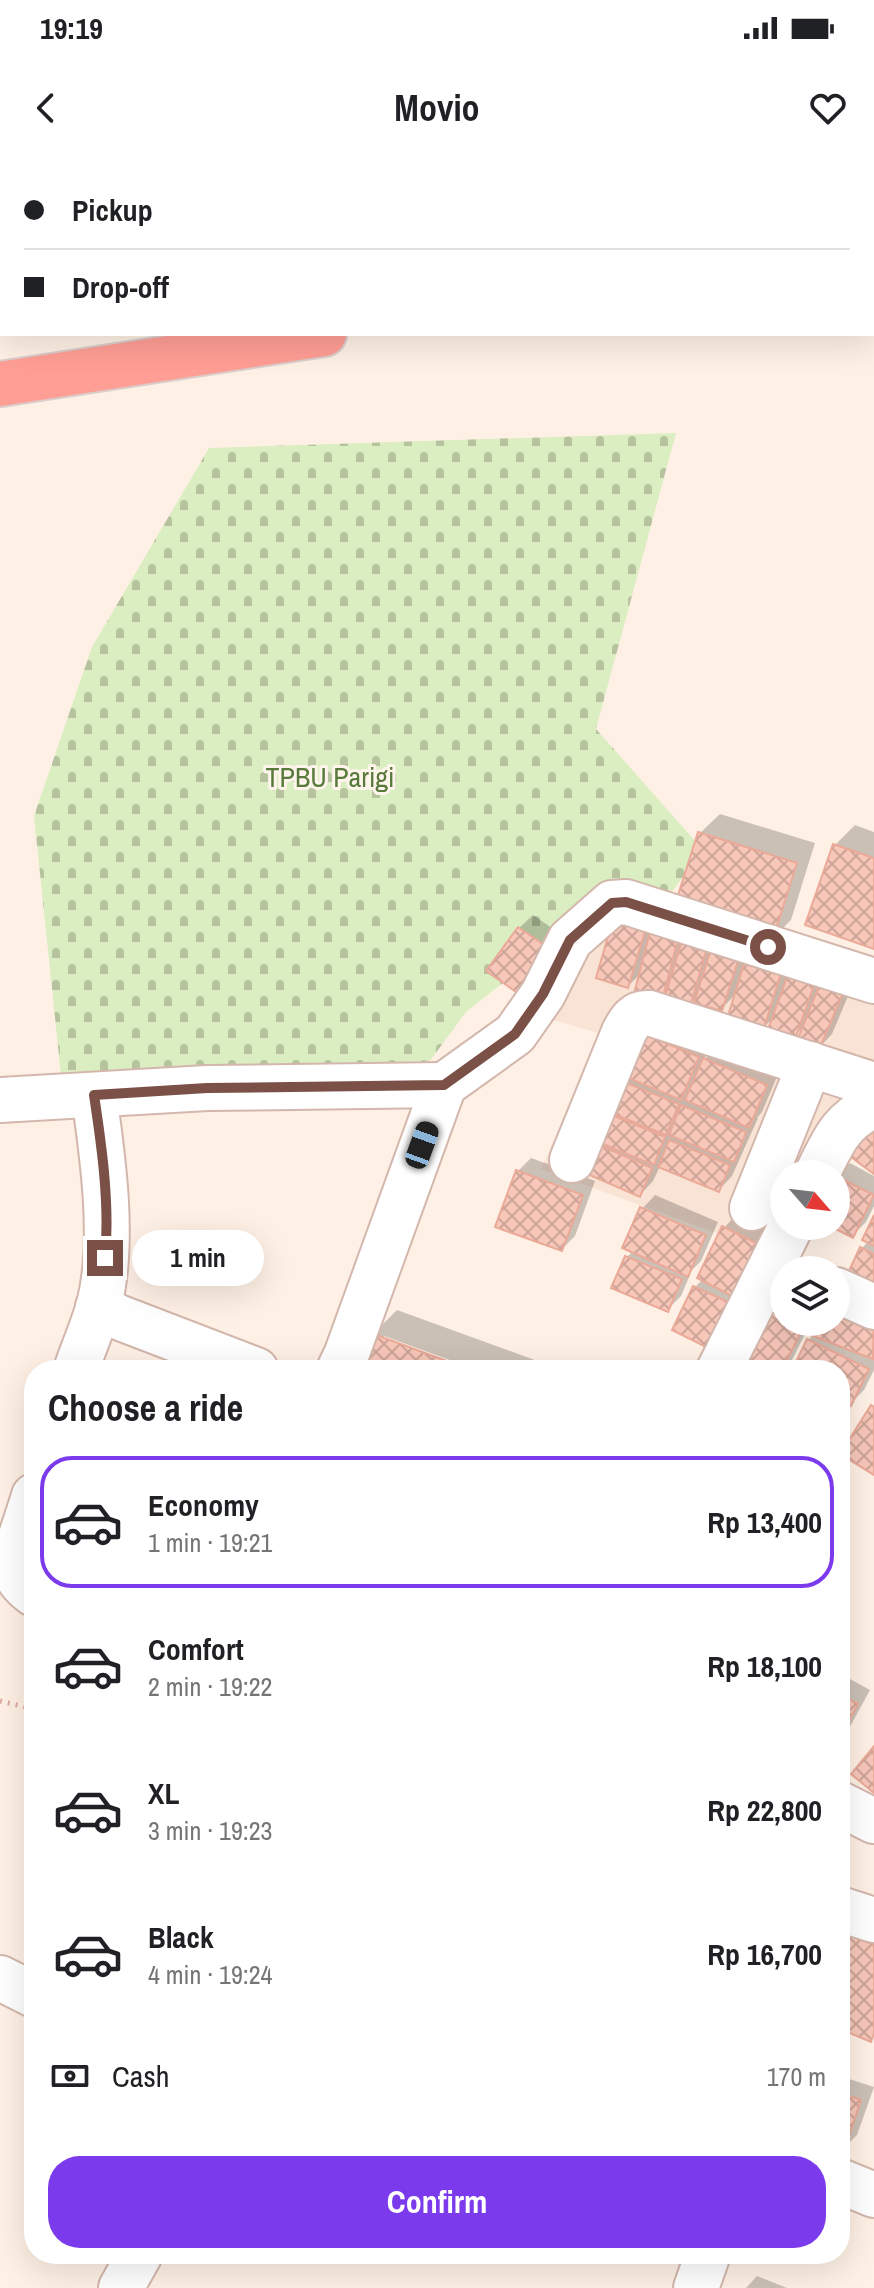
<!DOCTYPE html>
<meta charset="utf-8">
<style>
body{margin:0;font-family:"Archivo Narrow",sans-serif;background:#f6f6f6;color:#202124;height:100vh;display:flex;flex-direction:column;font-size:30px;white-space:nowrap}
*{box-sizing:border-box;margin:0}
p{font-size:26px;color:#757577}
.icon{flex:none;width:44px;height:44px;fill:none;stroke:currentColor;stroke-width:2;stroke-linecap:round;stroke-linejoin:round}
.map{position:relative;flex:1;overflow:hidden}
.drawer{position:absolute;left:24px;top:1200px;width:826px;height:904px;display:flex;flex-direction:column;background:#fff;border-radius:32px;box-shadow:0 8px 32px #0002}
.drawer>*{flex:none}
.banner{position:absolute;left:0px;top:0px;width:874px;height:176px;box-shadow:0 8px 32px #0002;display:grid;align-content:center;height:176px;padding:0 24px;background:#fff}
.needle{width:52px;rotate:118deg}
.buttons{position:absolute;left:770px;top:1000px;display:grid;gap:16px}
.buttons a{display:grid;place-items:center;width:80px;height:80px;border-radius:50%;background:#fff;box-shadow:0 8px 32px #0002;font-size:40px}
.end{position:absolute;width:36px;height:36px;margin:-18px;border:10px solid #7a5047;background:#fff;box-shadow:0 0 0 4px #fff}
.from{border-radius:50%}
.bubble{position:absolute;height:56px;border-radius:28px;background:#fff;box-shadow:0 8px 32px #0002;font-size:26px;font-weight:800;line-height:56px;text-align:center}
.car{position:absolute;width:24px;height:48px;margin:-24px -12px;border-radius:10px;box-shadow:0 0 6px 2px #0007;background:linear-gradient(#222 24%,#8ab4d8 0 40%,#222 0 76%,#8ab4d8 0 86%,#222 0)}
.banner b{display:flex;align-items:center;gap:28px;height:76px;font-size:30px}
.banner b+b{border-top:2px solid #e0e0e0}
.banner i{width:20px;height:20px;background:#202124}
ul{padding:0;list-style:none}
li{display:flex;align-items:center;gap:24px;height:132px;margin:0 16px 12px;padding:0 8px;border:4px solid transparent;border-radius:32px}
li div{flex:1}
li b{display:block;font-size:30px}
li em{font-style:normal;font-weight:800}
li.current{border-color:#7c3aed}
li>.icon{width:72px;height:72px;stroke-width:1.5}
h2{padding:0 24px;font-size:36px;line-height:96px}
.pay{display:flex;align-items:center;gap:20px;height:88px;padding:0 24px;font-size:30px}
.pay p{margin-inline-start:auto}
.cta{display:flex;gap:16px;margin-top:auto;padding:16px 24px}
.cta a{flex:1;height:92px;border-radius:32px;background:#7c3aed;color:#fff;font-size:32px;font-weight:800;line-height:92px;text-align:center}
.status{display:flex;justify-content:space-between;align-items:center;height:56px;padding:0 40px;background:#fff;direction:ltr}
.status svg{height:22px;fill:currentColor}
header{display:flex;justify-content:space-between;align-items:center;height:104px;padding:0 24px;background:#fff;font-size:36px;font-weight:800}
.map>svg:first-child{display:block}
</style>
<div class="status"><b>19:19</b><svg viewBox="0 0 49 12"><path d="M0 12V9h3v3zM5 12V6h3v6zM10 12V3h3v9zM15 12V0h3v12zM26 1h20v11H26zM47 4h2v5h-2z"/></svg></div>
<header><svg class="icon" aria-label="back" viewBox="0 0 24 24"><path d="M15 5l-7 7 7 7"/></svg>Movio<svg class="icon" aria-label="heart" viewBox="0 0 24 24"><path d="M12 20l-8-8c-3-5 5-10 8-4 3-6 11-1 8 4z"/></svg></header>
<div class="map">
<svg width="874" height="2128" viewBox="0 0 874 2128">
<defs>
<pattern id="cemetery-stones" width="16" height="16" patternUnits="userSpaceOnUse" patternTransform="scale(2)"><rect width="16" height="16" fill="#dbeec1"/><path d="M2 7V4a2 2 0 0 1 4 0v3zM10 15v-3a2 2 0 0 1 4 0v3z" fill="#b7c39f"/></pattern>
<pattern id="building-cross-hatch" width="8" height="8" patternUnits="userSpaceOnUse" patternTransform="scale(2)"><rect width="8" height="8" fill="#f7c7b9"/><path d="M0 0l8 8M0 8l8-8" fill="none" stroke="#cda498"/></pattern>
</defs>
<rect width="100%" height="100%" fill="#fef0e4"/>
<!-- residential -->
<path fill="#f9e3d5" d="M624,753L874,837V924L797,1014H784V1039L757,1088L541,1009L602,874L543,857L574,799Z"/>
<!-- cemetery -->
<path fill="url(#cemetery-stones)" d="M676,273L596,569L703,690L656,753L602,744L466,852L421,913L61,915L34,656L92,487L209,288Z"/>
<!-- shadow -->
<g fill="#0003">
<path d="M720,654L815,683L791,760L771,780L700,673Z"/>
<path d="M855,665L874,672V787L835,685Z"/>
<path d="M533,755L568,779L538,822L519,768Z"/>
<path d="M615,760L857,815L832,874L819,888L805,865L794,877L775,856L762,869L737,833L722,848L694,840L689,845L670,827L663,835L642,812L628,826Z"/>
<path d="M646,875L711,883L704,900L718,886L779,912L762,952L757,958H758L732,1016L719,1030L660,1006L653,1021L640,1035L587,1012L626,923L632,917Z"/>
<path d="M531,998L595,1021L575,1076L562,1089L518,1011Z"/>
<path d="M850,1003L874,1016V1046L866,1062L853,1075L835,1066L836,1017Z"/>
<path d="M655,1035L718,1062L701,1101L692,1110L681,1136L667,1150L614,1127L627,1097L633,1091L642,1049Z"/>
<path d="M737,1054L774,1072L719,1171L706,1185L675,1169L695,1127L703,1119L724,1068Z"/>
<path d="M874,1059V1210L864,1230L851,1243L840,1238V1210H794L808,1180L815,1174L817,1162H836L844,1127L862,1088L869,1081Z"/>
<path d="M784,1137V1162H811L792,1200L784,1208L787,1210H747L755,1202Z"/>
<path d="M397,1150L562,1210H477L384,1176V1180L466,1210H360L373,1174Z"/>
<path d="M850,1519L870,1530L840,1585V1529Z"/>
<path d="M840,1916L874,1927L857,1975L843,1989L840,1987Z"/>
<path d="M757,2116L787,2128H746Z"/>
</g>
<!-- building -->
<g fill="url(#building-cross-hatch)" stroke="#eba998" stroke-width="2">
<path d="M698,672L797,703L772,782L673,751Z"/>
<path d="M833,684L874,698V789L805,765Z"/>
<path d="M613,759L646,768L628,828L596,818Z"/>
<path d="M518,767L556,793L525,838L486,811Z"/>
<path d="M650,772L678,779L663,837L635,830Z"/>
<path d="M683,777L708,784L690,847L664,840Z"/>
<path d="M712,786L740,794L722,851L694,843Z"/>
<path d="M746,798L782,810L763,871L727,859Z"/>
<path d="M791,807L817,817L795,879L768,869Z"/>
<path d="M822,819L845,828L819,890L797,881Z"/>
<path d="M644,874L699,897L681,940L626,917Z"/>
<path d="M703,898L767,925L749,968L685,940Z"/>
<path d="M624,922L679,944L666,975L611,953Z"/>
<path d="M681,945L746,972L734,1002L669,975Z"/>
<path d="M609,954L665,977L654,1005L598,982Z"/>
<path d="M874,959V1014L847,994Z"/>
<path d="M669,980L730,1005L719,1032L658,1007Z"/>
<path d="M597,984L652,1008L640,1037L585,1013Z"/>
<path d="M516,1010L583,1035L562,1091L495,1067Z"/>
<path d="M836,1016L874,1035L853,1078L830,1066H836Z"/>
<path d="M640,1047L706,1075L688,1117L622,1088Z"/>
<path d="M874,1055V1086L862,1080Z"/>
<path d="M722,1066L762,1086L736,1138L697,1118Z"/>
<path d="M860,1087L874,1094V1141L842,1126Z"/>
<path d="M625,1096L682,1119L668,1152L611,1128Z"/>
<path d="M693,1126L728,1142L706,1187L672,1170Z"/>
<path d="M781,1137L784,1139V1162H806L782,1210H767L749,1201Z"/>
<path d="M836,1142L874,1156L873,1199L810,1175L815,1162H836Z"/>
<path d="M371,1173L471,1210H358Z"/>
<path d="M807,1179L869,1209L851,1246L840,1240V1210H792Z"/>
<path d="M871,1245L874,1247V1315L840,1294Z"/>
<path d="M840,1534L858,1544L840,1577Z"/>
<path d="M874,1586V1633L851,1614Z"/>
<path d="M843,1772L874,1785V1873L871,1882L840,1869V1779Z"/>
<path d="M840,1933L861,1940L844,1991L840,1990Z"/>
</g>
<g fill="none" stroke-linecap="round" stroke-linejoin="round">
<!-- minor casing -->
<g stroke="#d4b7ac" stroke-width="48">
<g id="minor">
<path d="M0,940L207,928L444,925"/>
<path d="M572,1000L624,872C630,861 635,852 649,853L874,925"/>
<path d="M817,1014C834,980 839,963 874,945"/>
<path d="M752,1048L810,904"/>
<path d="M836,1130L874,1147"/>
<path d="M98,1147L118,1157L256,1210"/>
<path d="M76,1210C83,1189 93,1167 99,1145C115,1083 103,998 94,935"/>
<path d="M339,1210L347,1193L444,925L515,874L543,834L570,780L612,743L626,742L874,821"/>
<path d="M719,1210L791,1066"/>
<path d="M34,1336C30,1349 26,1361 22,1373C13,1400 7,1415 34,1434"/>
<path d="M840,1644L874,1661"/>
<path d="M840,1749L874,1760"/>
<path d="M0,1818L34,1835"/>
<path d="M840,2021L874,2035"/>
<path d="M121,2128L140,2094"/>
<path d="M696,2128L708,2094"/>
</g>
</g>
<!-- highway casing -->
<g stroke="#dacecb" stroke-width="48">
<g id="highway">
<path d="M719,2L732,0"/>
<path d="M872,87L874,86"/>
<path d="M0,111H2"/>
<path d="M0,224L324,174"/>
</g>
</g>
<!-- path -->
<g stroke="#dcaa9c" stroke-width="5" stroke-dasharray="2 6" stroke-linecap="butt">
<path d="M5,2L16,0"/>
<path d="M0,1541L34,1549"/>
</g>
<!-- minor -->
<use href="#minor" stroke="#fff" stroke-width="44"/>
<!-- highway -->
<use href="#highway" stroke="#ff9e95" stroke-width="44"/>
</g>
<g fill="none" stroke-linecap="round" stroke-linejoin="round">
<!-- route -->
<path stroke="#7a5047" stroke-width="10" d="M105,1098C110,1045 102,988 94,935L207,928L444,925L515,874L543,834L570,780L612,743L626,742L768,787"/>
</g>
<g text-anchor="middle" dominant-baseline="central" stroke-width="6" stroke-linejoin="round" paint-order="stroke">
<!-- park labels -->
<g font-size="28" fill="#587b3b" stroke="#fff5ed">
<text x="330" y="617">TPBU Parigi</text>
</g>
</g>
</svg>
<div class="buttons">
<a><svg class="needle" viewBox="-14 -14 28 28"><path d="M0-13l5 13h-10z" fill="#e53935"/><path d="M0 13l5-13h-10z" fill="#757577"/></svg></a>
<a><svg class="icon" aria-label="layers" viewBox="0 0 24 24"><path d="M12 4l9 5-9 5-9-5zM3 14l9 5 9-5"/></svg></a>
</div>
<i class="end from" style="left:768px;top:787px"></i>
<i class="end" style="left:105px;top:1098px"></i>
<div class="bubble" style="left:132px;top:1070px;width:132px">1 min</div>
<i class="car" style="left:422px;top:985px;rotate:20deg"></i>
<div class="banner">
<b><i class="from"></i>Pickup</b>
<b><i></i>Drop-off</b>
</div>
<section class="drawer">
<h2>Choose a ride</h2>
<ul>
<li class="current"><svg class="icon" aria-label="car" viewBox="0 0 24 24"><path d="M5 17H2v-5l4-1 3-4h7l3 4 3 1v5h-3M9 17h6M6 11h13"/><circle cx="7" cy="17" r="2"/><circle cx="17" cy="17" r="2"/></svg><div><b>Economy</b><p>1 min · 19:21</p></div><em>Rp 13,400</em></li>
<li><svg class="icon" aria-label="car" viewBox="0 0 24 24"><path d="M5 17H2v-5l4-1 3-4h7l3 4 3 1v5h-3M9 17h6M6 11h13"/><circle cx="7" cy="17" r="2"/><circle cx="17" cy="17" r="2"/></svg><div><b>Comfort</b><p>2 min · 19:22</p></div><em>Rp 18,100</em></li>
<li><svg class="icon" aria-label="car" viewBox="0 0 24 24"><path d="M5 17H2v-5l4-1 3-4h7l3 4 3 1v5h-3M9 17h6M6 11h13"/><circle cx="7" cy="17" r="2"/><circle cx="17" cy="17" r="2"/></svg><div><b>XL</b><p>3 min · 19:23</p></div><em>Rp 22,800</em></li>
<li><svg class="icon" aria-label="car" viewBox="0 0 24 24"><path d="M5 17H2v-5l4-1 3-4h7l3 4 3 1v5h-3M9 17h6M6 11h13"/><circle cx="7" cy="17" r="2"/><circle cx="17" cy="17" r="2"/></svg><div><b>Black</b><p>4 min · 19:24</p></div><em>Rp 16,700</em></li>
</ul>
<div class="pay"><svg class="icon" aria-label="cash" viewBox="0 0 24 24"><path d="M3 7h18v10H3z"/><circle cx="12" cy="12" r="2"/></svg>Cash<p>170 m</p></div>
<div class="cta"><a>Confirm</a></div>
</section>
</div>
